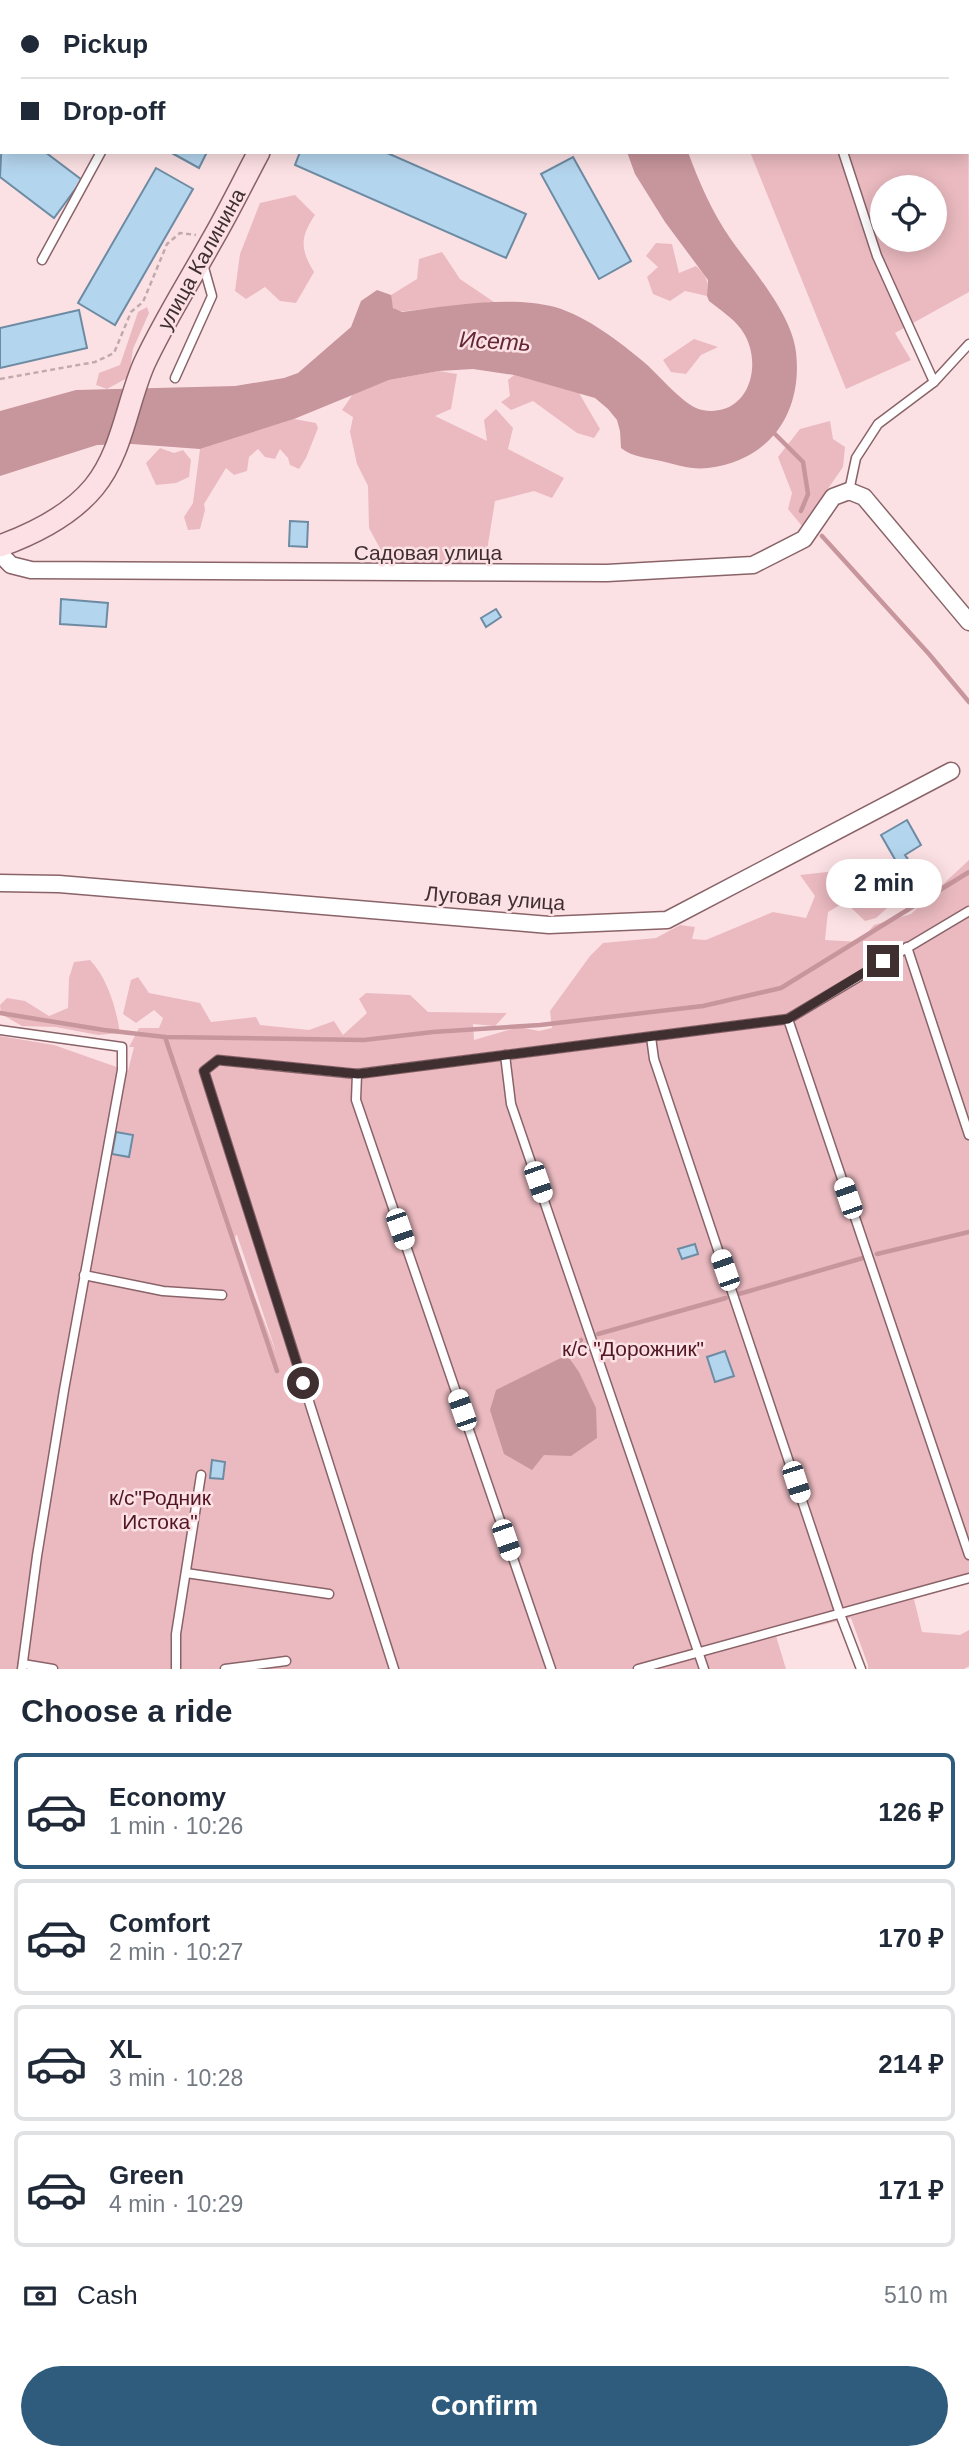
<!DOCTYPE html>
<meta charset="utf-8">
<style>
body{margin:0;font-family:Helvetica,sans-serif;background:#f6f6f7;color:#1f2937;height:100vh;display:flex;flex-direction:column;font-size:26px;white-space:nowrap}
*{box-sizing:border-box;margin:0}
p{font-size:23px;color:#747a83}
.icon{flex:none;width:38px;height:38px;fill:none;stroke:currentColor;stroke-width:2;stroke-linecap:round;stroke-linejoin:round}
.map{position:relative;height:1669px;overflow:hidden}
.sheet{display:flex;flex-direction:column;background:#fff;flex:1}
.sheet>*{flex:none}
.top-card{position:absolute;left:0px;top:0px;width:970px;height:154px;box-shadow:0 4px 18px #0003;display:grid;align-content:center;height:154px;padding:0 21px;background:#fff}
.fabs{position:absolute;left:870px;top:175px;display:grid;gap:14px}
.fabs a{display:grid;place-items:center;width:77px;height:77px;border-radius:50%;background:#fff;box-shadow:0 4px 18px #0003;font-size:35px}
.end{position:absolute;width:32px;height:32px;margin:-16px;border:9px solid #402f31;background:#fff;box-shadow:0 0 0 4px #fff}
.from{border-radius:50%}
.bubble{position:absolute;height:49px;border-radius:24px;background:#fff;box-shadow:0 4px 18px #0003;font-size:23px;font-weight:600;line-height:49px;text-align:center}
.car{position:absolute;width:21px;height:42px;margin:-21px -10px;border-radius:9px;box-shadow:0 0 5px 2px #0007;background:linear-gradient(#fff 24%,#345 0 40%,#fff 0 76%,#345 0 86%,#fff 0)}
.top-card b{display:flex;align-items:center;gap:24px;height:66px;font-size:26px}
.top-card b+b{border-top:2px solid #e0e1e3}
.top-card i{width:18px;height:18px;background:#1f2937}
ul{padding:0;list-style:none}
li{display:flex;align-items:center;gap:21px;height:116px;margin:0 14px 10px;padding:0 7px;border:4px solid #e0e1e3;border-radius:10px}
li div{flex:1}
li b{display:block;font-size:26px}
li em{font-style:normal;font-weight:600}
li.current{border-color:#2f5c7c}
li>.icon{width:63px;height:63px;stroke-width:1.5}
h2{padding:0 21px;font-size:32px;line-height:84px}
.pay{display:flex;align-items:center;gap:18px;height:77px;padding:0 21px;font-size:26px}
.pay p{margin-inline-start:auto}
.primary-button{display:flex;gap:14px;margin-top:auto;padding:14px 21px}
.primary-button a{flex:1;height:80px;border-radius:42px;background:#2f5c7c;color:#fff;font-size:28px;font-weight:600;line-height:80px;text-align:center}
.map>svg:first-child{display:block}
</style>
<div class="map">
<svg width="969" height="1669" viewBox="0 0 969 1669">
<rect width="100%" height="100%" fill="#fce1e4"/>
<!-- green -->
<g fill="#eabac0" fill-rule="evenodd">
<path d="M698,0H963L964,2H698Z"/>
<path d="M968,15L969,292L895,333L911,360L846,389L750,152H968ZM882,187H934V240H882Z"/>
<path d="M295,195L315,215C300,237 300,249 314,272L296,303L280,301L265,287L246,299L235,291L240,254L260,203Z"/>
<path d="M656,243L672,244L679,273L696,266C707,276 709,282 707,296L685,291L670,301L653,294L647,277L658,267L646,256Z"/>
<path d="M442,252L460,279L494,302L396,312L391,303V295L417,279L419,259Z"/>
<path d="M147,307L149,313L133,349L129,377L107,389L96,385L99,373L120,365L138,312Z"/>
<path d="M694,339L718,347L701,355L686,374L671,372L663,360Z"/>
<path d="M439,371L457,374L451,409L435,416L487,441L484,420L496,409L513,428L508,449L564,478L552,498L534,491L495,501L485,563L391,569L369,528L368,486L357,464L350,432L353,417L342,410L353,394L389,380Z"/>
<path d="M514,375L579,393L600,429L594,438L577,433L533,401L511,410L501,402L510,396L508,380Z"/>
<path d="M294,419L316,423L318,428L306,458L299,469L290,465L288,458L280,449L275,459L265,457L258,449L249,457L247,471L234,475L226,468L204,504L205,510L200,529L188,530L184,517L193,503L200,449Z"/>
<path d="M830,421L833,439L845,447L843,467L802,526L788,509L792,493L778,457L800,429Z"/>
<path d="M160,448L174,453L183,450L191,460L189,477L176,483L156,485L146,463Z"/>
<path d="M902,854L909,857L902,872L932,868L876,918L865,921L845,902L828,912L825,940L860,942L874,925L911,914L969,860V1584L914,1599L922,1632L960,1635L969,1630V1666L964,1669H868V1665L851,1618L776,1636L786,1669H0V1036L54,1045L128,1071L134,1047H129L139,1028H159L163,1018L154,1010L136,1023L123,1014L131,980L138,977L149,993L200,1003L211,1022L256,1017L260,1025L309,1030L334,1021L343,1035L367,1013L359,999L366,993L410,995L428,1012L507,1013L495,1026L473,1024L474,1040L519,1027L539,1031L552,1028L550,1011L590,956L603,943L656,938L680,925L695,927L692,939L706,940L773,912L806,918L815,896L800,875L845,870L837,887L843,899ZM236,1235H237L277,1355L234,1243Z"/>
<path d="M90,960C108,979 116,1008 120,1033L98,1035L56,1027L22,1026L1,1014L0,1005L7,998L25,1001L49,1016L68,1008L69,978L74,962Z"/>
</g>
<!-- water -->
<g fill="#c7959c">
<path d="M627,152H688C699,182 712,212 730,238C751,268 792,314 796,352C803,412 770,461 708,468C692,470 677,465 661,461C648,458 632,457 621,448L620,431L617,420L608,409L595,398L514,375L473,369L439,371L389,380L294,419L200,449L132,444L97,445L0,476V411L76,390L235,386L284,378L298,373L351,327L361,301L377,290L391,295L393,308L402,312C447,306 510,295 555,307C588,317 620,342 645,363C661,377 684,406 702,410C750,419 765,361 741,329C733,318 719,309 709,301L707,296L708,280L665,222L635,174Z"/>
<path d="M567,1355L579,1372L596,1408L597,1438L571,1456L544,1455L532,1470L504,1454L490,1410L496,1390Z"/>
</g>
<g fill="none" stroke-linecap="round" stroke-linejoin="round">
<!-- stream -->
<g stroke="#c7959c" stroke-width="4.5">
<path d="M773,432L803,462L808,494L801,511"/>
<path d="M822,536L929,654L969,702"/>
<path d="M0,1013L104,1030L165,1037L364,1040L433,1032L540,1025L703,1006L781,988L969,872"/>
<path d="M165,1037L277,1371"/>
<path d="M877,1254L969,1232"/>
<path d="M739,1294L863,1258"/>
<path d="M598,1334L726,1298"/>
<path d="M567,1355L581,1340"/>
</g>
</g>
<!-- building -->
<g fill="#b4d5ee" stroke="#6d8ca3" stroke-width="2">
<path d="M101,0H158L159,2H95Z"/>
<path d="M374,0H496L497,2H375Z"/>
<path d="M2,136V152H45L82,180L54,218L0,177Z"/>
<path d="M170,152H207L199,168Z"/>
<path d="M300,152H385L526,214L506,258L295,165Z"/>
<path d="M573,157L631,261L599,279L541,174Z"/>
<path d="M156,168L193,189L115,325L78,303Z"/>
<path d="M79,310L87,348L0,368V328Z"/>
<path d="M290,521L308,522L307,547L289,546Z"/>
<path d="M61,599L108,603L106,627L60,624Z"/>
<path d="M496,609L501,617L486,627L481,618Z"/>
<path d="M907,820L921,845L905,855L914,869L904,875L881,835Z"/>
<path d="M116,1132L133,1135L129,1157L112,1154Z"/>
<path d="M695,1244L698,1254L682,1259L678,1249Z"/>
<path d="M725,1351L734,1376L715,1382L707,1357Z"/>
<path d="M212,1460L225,1462L223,1479L210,1478Z"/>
</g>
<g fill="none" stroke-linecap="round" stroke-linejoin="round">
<!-- lane casing -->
<g stroke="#896368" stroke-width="11">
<g id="lane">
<path d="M792,0L793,2"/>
<path d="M959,0L960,2"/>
<path d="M207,2L209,0"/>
<path d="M968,25L969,29"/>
<path d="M843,152L877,256L934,382"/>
<path d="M42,260L101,152"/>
<path d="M175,378L212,296L203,264"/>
<path d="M849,491L856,458L878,424L934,382L969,344"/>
<path d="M907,947L969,1135"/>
<path d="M788,1019L969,1555"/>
<path d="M0,1030L122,1047V1070L64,1390L37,1556L22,1669"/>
<path d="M651,1037L654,1059L840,1614L861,1669"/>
<path d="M505,1055L511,1104L704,1669"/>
<path d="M357,1074L356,1100L551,1669"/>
<path d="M84,1275L163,1291L222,1295"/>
<path d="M186,1573L329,1594"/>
<path d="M23,1664L53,1669"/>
<path d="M176,1669V1634L201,1475"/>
<path d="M225,1669L286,1661"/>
<path d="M394,1669L204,1071L218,1060L357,1074L788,1019L969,911"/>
<path d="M638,1669L969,1578"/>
</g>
</g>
<!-- street casing -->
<g stroke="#896368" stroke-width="19">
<g id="street">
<path d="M0,554L11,565L31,570L607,573L753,565L804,539L833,497L849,491L864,497L969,622"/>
<path d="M0,883L59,884L549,925L667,920L951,771"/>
</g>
</g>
<!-- secondary casing -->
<g stroke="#896368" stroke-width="24">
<g id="secondary">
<path d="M327,2L328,0"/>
<path d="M0,546C33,534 71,515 94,487C122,453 127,403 144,364C164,321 189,282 211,242C228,213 243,182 259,152"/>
</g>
</g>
<!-- path -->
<path stroke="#c1a9ac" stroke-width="2.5" stroke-dasharray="5 3.5" stroke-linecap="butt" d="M0,379L95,362L114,353L131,312L143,302L167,244L180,233L196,235"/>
<!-- lane -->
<use href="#lane" stroke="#fff" stroke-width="8"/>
<!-- street -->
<use href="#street" stroke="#fff" stroke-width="16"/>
<!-- secondary -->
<use href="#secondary" stroke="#fde0e5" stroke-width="21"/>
</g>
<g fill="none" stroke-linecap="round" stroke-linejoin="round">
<!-- route -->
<path stroke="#402f31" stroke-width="9" d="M303,1383L204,1071L218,1060L358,1074L788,1019L883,961"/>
</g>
<g text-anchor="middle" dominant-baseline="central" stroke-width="5" stroke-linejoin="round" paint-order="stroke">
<!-- street labels -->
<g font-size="21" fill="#402f31" stroke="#fce1e4">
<text transform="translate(201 259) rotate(-61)">улица Калинина</text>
<text x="428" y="552">Садовая улица</text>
<text transform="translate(495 898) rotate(4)">Луговая улица</text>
</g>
<!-- park labels -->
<g font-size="21" fill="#521625" stroke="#fce1e4">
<text x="633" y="1348">к/с "Дорожник"</text>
<text x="160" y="1497">к/с"Родник<tspan x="160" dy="24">Истока"</tspan></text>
</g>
<!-- water labels -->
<g font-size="23" font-style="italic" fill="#652734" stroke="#fce1e4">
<text transform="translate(495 341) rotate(3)">Исеть</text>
</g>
</g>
</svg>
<div class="fabs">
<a><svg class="icon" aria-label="locate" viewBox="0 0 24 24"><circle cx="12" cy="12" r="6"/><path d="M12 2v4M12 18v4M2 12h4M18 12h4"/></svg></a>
</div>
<i class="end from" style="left:303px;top:1383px"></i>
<i class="end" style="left:883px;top:961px"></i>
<div class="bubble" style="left:826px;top:859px;width:116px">2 min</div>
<i class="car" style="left:538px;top:1182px;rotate:161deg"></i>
<i class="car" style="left:848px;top:1198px;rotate:341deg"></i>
<i class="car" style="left:400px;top:1229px;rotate:161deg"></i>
<i class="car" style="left:725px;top:1270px;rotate:341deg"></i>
<i class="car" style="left:462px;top:1410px;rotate:341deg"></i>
<i class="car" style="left:796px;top:1482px;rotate:162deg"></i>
<i class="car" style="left:506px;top:1540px;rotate:161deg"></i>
<div class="top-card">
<b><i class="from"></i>Pickup</b>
<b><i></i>Drop-off</b>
</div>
</div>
<section class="sheet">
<h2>Choose a ride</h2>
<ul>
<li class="current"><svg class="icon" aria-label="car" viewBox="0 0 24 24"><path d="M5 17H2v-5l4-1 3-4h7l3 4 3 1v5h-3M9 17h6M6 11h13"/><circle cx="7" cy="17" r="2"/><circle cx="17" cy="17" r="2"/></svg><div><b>Economy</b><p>1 min · 10:26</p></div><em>126 ₽</em></li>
<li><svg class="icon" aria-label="car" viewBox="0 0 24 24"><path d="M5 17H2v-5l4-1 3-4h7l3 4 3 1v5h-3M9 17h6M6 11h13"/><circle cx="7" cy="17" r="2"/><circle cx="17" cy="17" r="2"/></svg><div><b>Comfort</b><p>2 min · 10:27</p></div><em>170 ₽</em></li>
<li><svg class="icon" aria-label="car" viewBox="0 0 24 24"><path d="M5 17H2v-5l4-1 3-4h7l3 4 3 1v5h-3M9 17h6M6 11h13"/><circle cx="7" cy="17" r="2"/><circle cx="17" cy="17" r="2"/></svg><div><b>XL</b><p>3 min · 10:28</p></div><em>214 ₽</em></li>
<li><svg class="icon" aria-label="car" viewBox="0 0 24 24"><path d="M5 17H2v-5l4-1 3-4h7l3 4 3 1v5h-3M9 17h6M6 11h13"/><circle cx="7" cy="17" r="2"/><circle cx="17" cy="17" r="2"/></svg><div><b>Green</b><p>4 min · 10:29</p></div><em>171 ₽</em></li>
</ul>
<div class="pay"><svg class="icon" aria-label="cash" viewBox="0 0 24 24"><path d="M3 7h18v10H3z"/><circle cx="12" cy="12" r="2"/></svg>Cash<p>510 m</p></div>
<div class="primary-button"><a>Confirm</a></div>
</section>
